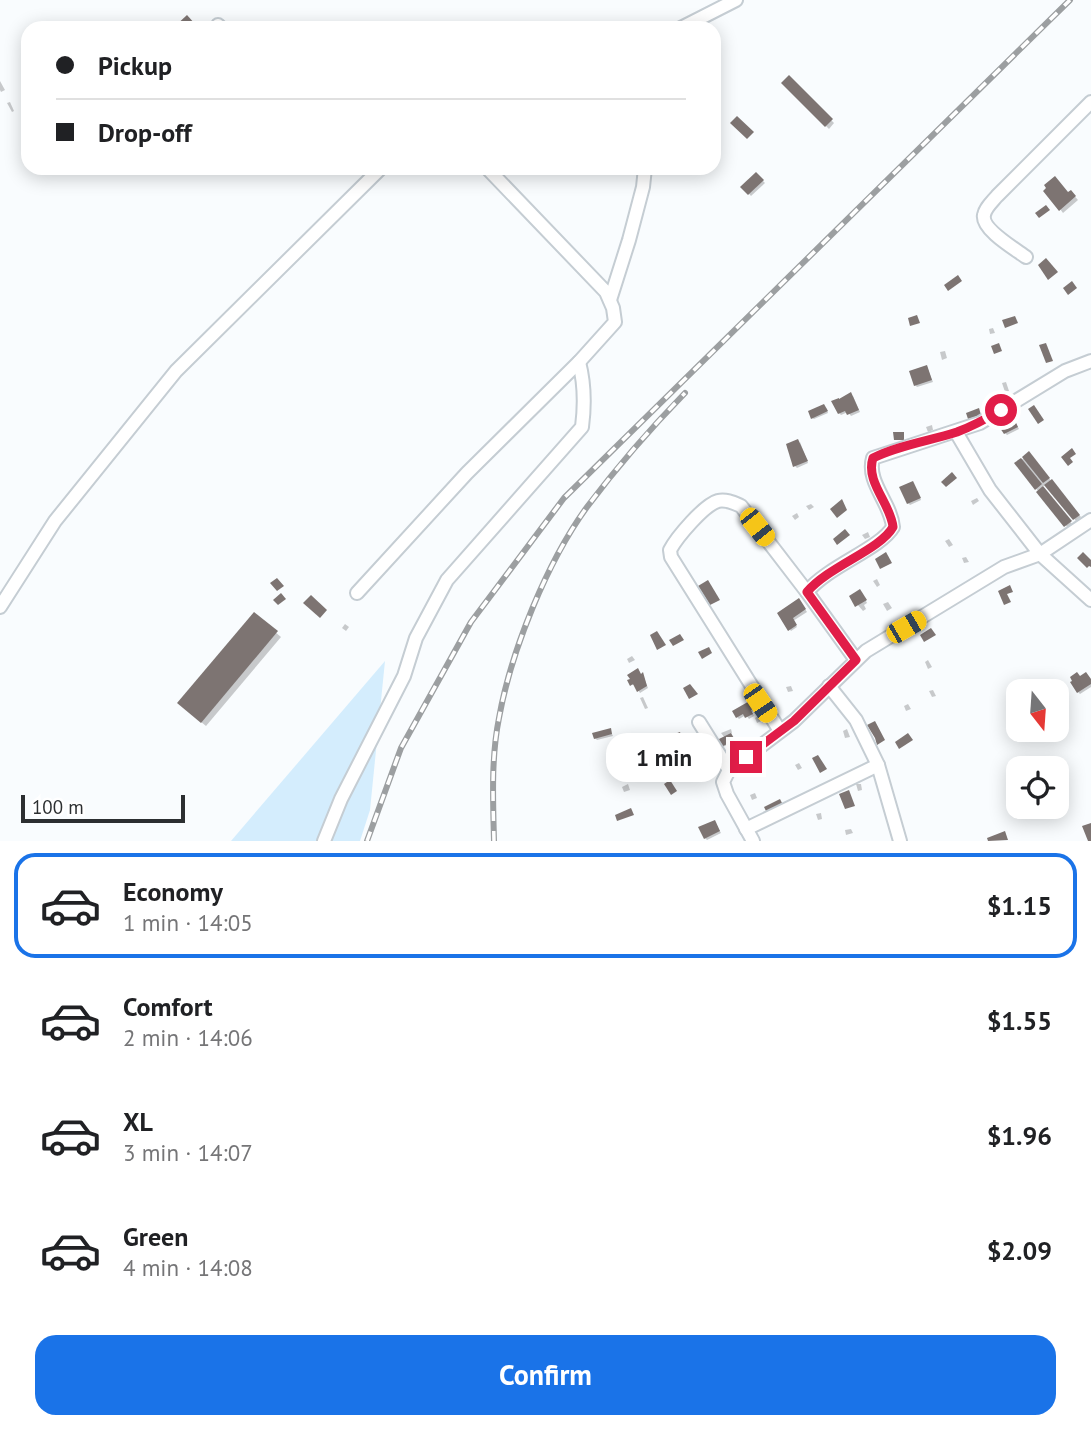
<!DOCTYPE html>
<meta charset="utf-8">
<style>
body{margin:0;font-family:"PT Sans",sans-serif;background:#f6f6f6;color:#202124;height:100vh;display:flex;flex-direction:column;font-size:26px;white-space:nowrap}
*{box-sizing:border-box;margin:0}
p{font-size:23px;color:#757577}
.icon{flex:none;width:38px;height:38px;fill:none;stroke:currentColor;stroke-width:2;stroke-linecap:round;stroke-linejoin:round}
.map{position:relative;height:841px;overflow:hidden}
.sheet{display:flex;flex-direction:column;background:#fff;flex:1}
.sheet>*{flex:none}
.guide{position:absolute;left:21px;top:21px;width:700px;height:154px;border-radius:21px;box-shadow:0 4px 18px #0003;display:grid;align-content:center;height:154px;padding:0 35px;background:#fff}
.needle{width:46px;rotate:163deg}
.controls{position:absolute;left:1006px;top:679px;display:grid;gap:14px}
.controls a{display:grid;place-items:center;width:63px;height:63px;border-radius:14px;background:#fff;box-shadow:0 4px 18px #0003;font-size:35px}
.scale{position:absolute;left:21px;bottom:18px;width:164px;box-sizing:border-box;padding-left:7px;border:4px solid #2c2f31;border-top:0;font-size:19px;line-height:24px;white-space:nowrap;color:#2c2f31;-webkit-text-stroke:5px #fff;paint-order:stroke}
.end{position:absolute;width:32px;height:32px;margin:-16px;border:9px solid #e11d48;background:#fff;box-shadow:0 0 0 4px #fff}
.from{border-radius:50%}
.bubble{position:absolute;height:49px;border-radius:21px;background:#fff;box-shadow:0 4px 18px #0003;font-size:23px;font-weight:800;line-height:49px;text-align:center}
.car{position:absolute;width:21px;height:42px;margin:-21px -10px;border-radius:9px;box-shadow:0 0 5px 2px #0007;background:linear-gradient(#f5c518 24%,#345 0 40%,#f5c518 0 76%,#345 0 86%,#f5c518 0)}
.guide b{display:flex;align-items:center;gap:24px;height:66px;font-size:26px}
.guide b+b{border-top:2px solid #e0e0e0}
.guide i{width:18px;height:18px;background:#202124}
ul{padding:12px 0 0;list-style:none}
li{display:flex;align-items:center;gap:21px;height:105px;margin:0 14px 10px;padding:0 21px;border:4px solid transparent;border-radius:21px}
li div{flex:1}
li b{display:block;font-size:26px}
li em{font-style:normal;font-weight:800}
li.current{border-color:#1a73e8}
li>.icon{width:63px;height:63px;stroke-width:1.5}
.action{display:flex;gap:14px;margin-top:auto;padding:14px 35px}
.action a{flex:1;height:80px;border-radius:21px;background:#1a73e8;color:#fff;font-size:28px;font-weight:800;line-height:80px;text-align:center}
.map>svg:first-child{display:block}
</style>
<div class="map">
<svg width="1091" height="841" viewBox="0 0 1091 841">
<rect width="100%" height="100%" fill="#f9fcfe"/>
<!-- green -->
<path fill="#d4edfd" d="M385,661L370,810L360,841H231Z"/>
<!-- shadow -->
<g fill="#0003">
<path d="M789,78L834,123L829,129L783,83Z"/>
<path d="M0,81L5,90L1,92L0,90Z"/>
<path d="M10,102L14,111L12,112L7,103Z"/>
<path d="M756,174L765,183L751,196L743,187Z"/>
<path d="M1071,192L1078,200L1063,213L1060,209Z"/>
<path d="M993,328L995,333L990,334L989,329Z"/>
<path d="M945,351L947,358L942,360L940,352Z"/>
<path d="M927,367L933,382L917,387L915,385Z"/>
<path d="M1006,382L1009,391L1005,392L1002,383Z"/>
<path d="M853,396L860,412L851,416L848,412L841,415L839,413Z"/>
<path d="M826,408L828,413L814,419L812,418Z"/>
<path d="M1013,418L1019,429L1007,435L1005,433Z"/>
<path d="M932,425L933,430L928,432L926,427Z"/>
<path d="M800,442L808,463L797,468L795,466Z"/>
<path d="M1029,454L1081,517L1076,521L1046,484L1042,487L1072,524L1068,528L1016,464Z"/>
<path d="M914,485L921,500L910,505L908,503Z"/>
<path d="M977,498L979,501L973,505L971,501Z"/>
<path d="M811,504L814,507L809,510L806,506Z"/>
<path d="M797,513L799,517L795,520L792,516Z"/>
<path d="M868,532L870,537L865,539L862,535Z"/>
<path d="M949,539L953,545L949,547L945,541Z"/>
<path d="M966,557L969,562L964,563L962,558Z"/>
<path d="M877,579L880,585L877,587L873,581Z"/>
<path d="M862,593L867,603L864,605L866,609L863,611L851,597Z"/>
<path d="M888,602L892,608L887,611L883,604Z"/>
<path d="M801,603L807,612L793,621L797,627L791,631L779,614Z"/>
<path d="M254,614L281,637L206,726L184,708Z"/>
<path d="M345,624L349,627L346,631L342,628Z"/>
<path d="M632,656L635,660L629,663L627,659Z"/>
<path d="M928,660L932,667L928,669L925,662Z"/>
<path d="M643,675L648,688L640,693L635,685H631Z"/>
<path d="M1091,681V687L1080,694L1078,692Z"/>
<path d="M791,686L793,691L788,692L786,687Z"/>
<path d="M933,690L936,696L932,697L929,691Z"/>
<path d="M643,697L648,708L645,709L640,698Z"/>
<path d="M754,703L757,709L752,712L754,716L749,719L746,715L739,719L737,717Z"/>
<path d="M908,704L911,709L906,711L904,706Z"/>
<path d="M760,715L763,720L757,723L755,718Z"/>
<path d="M731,729L732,733L730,734L734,741L723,747L720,741L725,738L721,733Z"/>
<path d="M847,729L850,737L845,738L843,731Z"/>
<path d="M610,730L613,736L597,740L595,738Z"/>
<path d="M681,736L685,745L681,747L678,743L670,746L668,744Z"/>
<path d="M693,751L699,758L690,766L688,764L682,768L678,762Z"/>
<path d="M799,763L802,768L798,770L795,765Z"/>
<path d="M628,784L630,790L624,792L622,787Z"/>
<path d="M856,784H861L862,790L858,791Z"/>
<path d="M755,793L757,798L752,800L750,795Z"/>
<path d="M816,814L821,813L822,819L818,820Z"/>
<path d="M716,824L721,833L707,840L705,838Z"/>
<path d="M851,829L853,833L846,835L845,830Z"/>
</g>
<!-- building -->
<g fill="#7d7472">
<path d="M187,15L195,24L190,28H173Z"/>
<path d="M789,75L833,119L825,127L781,83Z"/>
<path d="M737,116L754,132L747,139L730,123Z"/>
<path d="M756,172L764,180L748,195L740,187Z"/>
<path d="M1055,176L1068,192L1071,190L1076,196L1059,211L1043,191L1046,188L1044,185Z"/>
<path d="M1046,205L1050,210L1039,218L1035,213Z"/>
<path d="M1046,258L1058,272L1048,280L1038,265Z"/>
<path d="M958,275L962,281L948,291L944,285Z"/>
<path d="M1072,281L1077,288L1068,295L1063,288Z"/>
<path d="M917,315L920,323L910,326L908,318Z"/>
<path d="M1015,316L1018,323L1005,328L1002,320Z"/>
<path d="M999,343L1002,351L994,354L991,346Z"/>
<path d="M1046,343L1053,361L1046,363L1039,345Z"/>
<path d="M927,365L932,380L914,386L909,371Z"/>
<path d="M851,392L859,410L847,415L845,411L838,414L831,401L839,398V399Z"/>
<path d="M824,404L828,411L811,419L808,411Z"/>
<path d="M1034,405L1044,420L1038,424L1028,409Z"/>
<path d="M979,408L981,415L968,419L966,413Z"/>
<path d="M1012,414L1018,427L1004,434L996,422Z"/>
<path d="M893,432H904V440H894Z"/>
<path d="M798,439L808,461L793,467L786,444Z"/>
<path d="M1072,448L1076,454L1070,458L1073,462L1068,466L1061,457Z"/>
<path d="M1029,451L1050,478L1043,483L1022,457Z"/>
<path d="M1021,458L1042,484L1035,490L1014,463Z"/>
<path d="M952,472L957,478L946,487L941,482Z"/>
<path d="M1052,479L1080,515L1073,520L1044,485Z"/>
<path d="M913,481L921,498L907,504L899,487Z"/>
<path d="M1043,486L1072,521L1064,527L1036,492Z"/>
<path d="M842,499L847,510L837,518L830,509Z"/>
<path d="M845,529L850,535L837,545L833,539Z"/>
<path d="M886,552L892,563L880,569L875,559Z"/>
<path d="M1083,552L1091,560V567L1089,566L1087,568L1077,558Z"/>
<path d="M277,578L284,586L277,591L270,583Z"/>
<path d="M708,580L720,600L710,605L698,586Z"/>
<path d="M1010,585L1013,592L1007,594L1011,602L1004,605L998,591Z"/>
<path d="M860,589L867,600L855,607L849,596Z"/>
<path d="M281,593L286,599L278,605L273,600Z"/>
<path d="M311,595L327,610L320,618L303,603Z"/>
<path d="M799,598L806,609L793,618L797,625L788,631L777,613Z"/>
<path d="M254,612L278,631L201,723L177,703Z"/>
<path d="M931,628L936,635L924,642L920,635Z"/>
<path d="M657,631L666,645L657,650L650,635Z"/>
<path d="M680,634L684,640L673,646L669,640Z"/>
<path d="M709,647L712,653L702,659L698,652Z"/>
<path d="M638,668L641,674L643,672L647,686L637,692L633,684L630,686L627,680L630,679L627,675Z"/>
<path d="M1077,672L1080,676L1086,672L1091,679V684L1077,693L1070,682L1072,681L1070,677Z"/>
<path d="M690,684L698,694L689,699L683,688Z"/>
<path d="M753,699L757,707L751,710L753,714L745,718L743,714L736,718L732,711Z"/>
<path d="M875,721L885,740L877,745L875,738L867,725Z"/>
<path d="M611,728L612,734L594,739L592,733Z"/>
<path d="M680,732L684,743L677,746L676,741L667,745L664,738Z"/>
<path d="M731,733L735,740L721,747L717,740Z"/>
<path d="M908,733L913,740L899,749L895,742Z"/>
<path d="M693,749L698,755L693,761L679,767L676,761Z"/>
<path d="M664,754L665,768L657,769L656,755Z"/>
<path d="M818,755L827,769L820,773L812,758Z"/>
<path d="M670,780L677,791L671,795L664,784Z"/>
<path d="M849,790L855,806L845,809L839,794Z"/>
<path d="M780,799L783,805L767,813L764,807Z"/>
<path d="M631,808L634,815L617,821L615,815Z"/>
<path d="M715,820L720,831L704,839L698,827Z"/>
<path d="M1091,823V841H1088L1082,826Z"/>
<path d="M1005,831L1008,840L988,841L987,838Z"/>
</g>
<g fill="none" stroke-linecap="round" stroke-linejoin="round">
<!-- minor casing -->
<g stroke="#c5cdd3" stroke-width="16">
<g id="minor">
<path d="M218,25L221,28"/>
<path d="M681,28L736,0"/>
<path d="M1026,257C1015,249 981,229 984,215C985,208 992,202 997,196L1091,102"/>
<path d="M610,300L629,240L643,187L645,168"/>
<path d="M956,432L990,490L1040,554L1091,600"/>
<path d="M357,593L467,473L579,362L615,322L613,308L606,292L487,168"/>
<path d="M0,607L55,521L176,371L381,168"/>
<path d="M856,660L807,592C828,566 880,549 893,527C891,503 866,482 873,458L980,423L1065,371L1091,361"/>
<path d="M829,686L856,720L878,765L900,841"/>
<path d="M699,722L729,770"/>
<path d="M780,731L671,557L670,550C677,537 704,505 718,501C726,499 734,503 741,506L807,592"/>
<path d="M746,829L878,765"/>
<path d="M324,841L341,799L404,676L416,638L447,580L582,427C585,404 585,385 579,362"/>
<path d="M753,841L727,794L723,782L729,770L794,721L866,651L1004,567L1040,554L1091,520"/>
</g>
</g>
<!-- minor -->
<use href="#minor" stroke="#fff" stroke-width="12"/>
<!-- rail casing -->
<g stroke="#9c9fa1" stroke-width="6">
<g id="rail">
<path d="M367,841L401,748L471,622L564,498L1070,0"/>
<path d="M494,841C493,800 491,758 499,718C511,651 547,562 587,507C617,467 650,429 685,393"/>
</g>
</g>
<!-- rail -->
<use href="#rail" stroke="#fff" stroke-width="3.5" stroke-dasharray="10" stroke-linecap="butt"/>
</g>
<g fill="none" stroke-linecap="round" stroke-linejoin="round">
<!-- route -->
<path stroke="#e11d48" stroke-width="9" d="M746,757L794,721L856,660L807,592C829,566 880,550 893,527C891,504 865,482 873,458C899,445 929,441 957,432C973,426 986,419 1001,410"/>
</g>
</svg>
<div class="controls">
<a><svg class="needle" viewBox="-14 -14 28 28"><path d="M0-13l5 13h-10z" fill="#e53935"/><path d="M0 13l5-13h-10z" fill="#757577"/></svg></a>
<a><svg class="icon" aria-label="locate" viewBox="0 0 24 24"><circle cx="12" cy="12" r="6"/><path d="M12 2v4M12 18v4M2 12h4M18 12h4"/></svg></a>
</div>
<div class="scale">100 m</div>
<i class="end from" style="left:1001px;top:410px"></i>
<i class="end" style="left:746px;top:757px"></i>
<div class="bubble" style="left:606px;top:733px;width:116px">1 min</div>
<i class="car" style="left:757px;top:527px;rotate:142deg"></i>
<i class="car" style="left:906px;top:627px;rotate:60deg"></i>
<i class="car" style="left:760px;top:703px;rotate:146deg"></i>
<div class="guide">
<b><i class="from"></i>Pickup</b>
<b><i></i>Drop-off</b>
</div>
</div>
<section class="sheet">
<ul>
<li class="current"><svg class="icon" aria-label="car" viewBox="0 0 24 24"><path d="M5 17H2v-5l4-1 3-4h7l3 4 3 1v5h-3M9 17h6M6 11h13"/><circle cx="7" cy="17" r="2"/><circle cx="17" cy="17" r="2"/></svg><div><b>Economy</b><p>1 min · 14:05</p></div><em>$1.15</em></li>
<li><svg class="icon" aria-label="car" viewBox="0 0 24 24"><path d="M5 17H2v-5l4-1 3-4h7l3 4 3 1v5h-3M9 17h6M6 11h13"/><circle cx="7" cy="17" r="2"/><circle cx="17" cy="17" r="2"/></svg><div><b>Comfort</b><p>2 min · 14:06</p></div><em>$1.55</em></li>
<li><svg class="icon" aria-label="car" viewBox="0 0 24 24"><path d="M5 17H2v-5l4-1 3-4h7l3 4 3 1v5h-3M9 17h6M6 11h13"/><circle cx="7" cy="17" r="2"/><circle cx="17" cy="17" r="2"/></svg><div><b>XL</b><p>3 min · 14:07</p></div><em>$1.96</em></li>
<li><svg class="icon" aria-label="car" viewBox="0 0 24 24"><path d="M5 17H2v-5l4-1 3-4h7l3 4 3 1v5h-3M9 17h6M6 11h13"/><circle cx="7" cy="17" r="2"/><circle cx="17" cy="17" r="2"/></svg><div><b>Green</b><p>4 min · 14:08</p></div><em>$2.09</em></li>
</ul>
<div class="action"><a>Confirm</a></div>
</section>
